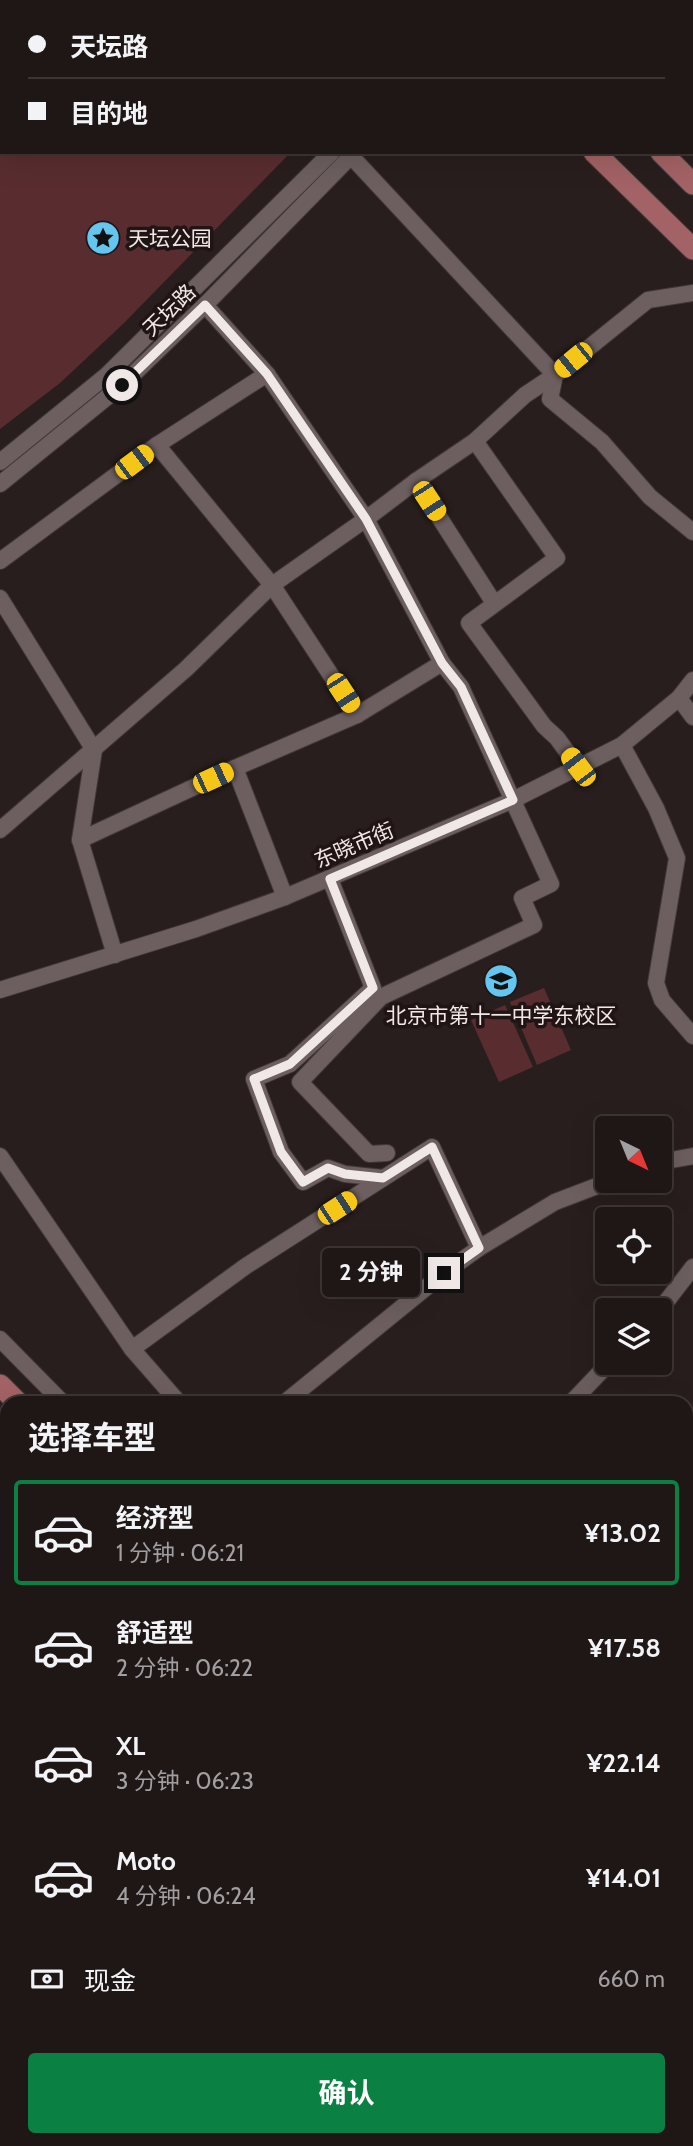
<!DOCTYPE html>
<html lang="zh">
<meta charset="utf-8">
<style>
body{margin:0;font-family:Cabin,"Noto Sans SC",sans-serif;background:#2c2323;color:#f1f3f6;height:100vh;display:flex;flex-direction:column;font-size:26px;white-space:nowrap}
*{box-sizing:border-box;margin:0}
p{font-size:23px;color:#a19fa1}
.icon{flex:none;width:38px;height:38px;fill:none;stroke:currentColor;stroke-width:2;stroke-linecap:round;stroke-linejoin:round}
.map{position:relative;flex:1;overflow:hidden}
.sheet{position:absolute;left:0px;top:1396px;width:693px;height:751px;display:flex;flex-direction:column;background:#1f1616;border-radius:21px 21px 0 0;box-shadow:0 7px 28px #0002,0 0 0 2px #3c3535}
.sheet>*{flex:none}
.banner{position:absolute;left:0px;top:0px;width:693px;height:154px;box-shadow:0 7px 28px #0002,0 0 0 2px #3c3535;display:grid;align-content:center;height:154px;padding:0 28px;background:#1f1616}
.needle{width:46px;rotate:137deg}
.fabs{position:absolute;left:595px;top:1116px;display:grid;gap:14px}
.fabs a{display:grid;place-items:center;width:77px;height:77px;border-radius:7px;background:#1f1616;box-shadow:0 7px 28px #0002,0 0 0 2px #3c3535;font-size:35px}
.end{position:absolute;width:32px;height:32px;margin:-16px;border:9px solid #f0e7e7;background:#111;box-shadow:0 0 0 4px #111}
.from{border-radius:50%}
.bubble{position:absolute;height:49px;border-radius:7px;background:#1f1616;box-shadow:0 7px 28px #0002,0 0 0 2px #3c3535;font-size:23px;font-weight:700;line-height:49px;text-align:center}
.car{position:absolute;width:21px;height:42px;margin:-21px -10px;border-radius:9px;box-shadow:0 0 5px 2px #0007;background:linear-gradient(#f5c518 24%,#345 0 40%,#f5c518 0 76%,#345 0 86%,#f5c518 0)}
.banner b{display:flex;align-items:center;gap:24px;height:66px;font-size:26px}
.banner b+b{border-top:2px solid #3c3535}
.banner i{width:18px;height:18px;background:#f1f3f6}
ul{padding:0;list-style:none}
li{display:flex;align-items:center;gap:21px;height:105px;margin:0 14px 10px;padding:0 14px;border:4px solid transparent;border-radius:7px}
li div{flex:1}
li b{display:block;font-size:26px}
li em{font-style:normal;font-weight:700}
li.active{border-color:#0b8043}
li>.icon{width:63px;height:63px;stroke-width:1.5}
h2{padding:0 28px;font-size:32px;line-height:84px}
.pay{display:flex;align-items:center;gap:18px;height:77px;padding:0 28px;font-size:26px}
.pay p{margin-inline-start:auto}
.action{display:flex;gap:14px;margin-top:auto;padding:14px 28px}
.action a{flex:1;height:80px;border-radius:7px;background:#0b8043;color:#fff;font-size:28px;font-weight:700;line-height:80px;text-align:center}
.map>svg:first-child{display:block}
</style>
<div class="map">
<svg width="693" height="2146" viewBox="0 0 693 2146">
<rect width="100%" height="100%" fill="#291e1e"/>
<!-- green -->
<g fill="#592d2f">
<path d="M0,0H439L438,2H2V152H291L123,324L60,383L0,429Z"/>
<path d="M544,988L571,1050L537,1065L510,1002Z"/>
<path d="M505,1005L533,1067L499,1082L471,1020Z"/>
</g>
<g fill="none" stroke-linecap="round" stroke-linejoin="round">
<!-- minor casing -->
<g stroke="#433939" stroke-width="18">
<g id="minor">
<path d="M482,2L484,0"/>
<path d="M351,156L555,375L550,399L602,442L650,497L693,532"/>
<path d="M205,305L267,374L366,519L442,663L461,687L551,884L522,898L534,925L381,997L300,1082L369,1154L387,1153"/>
<path d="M475,441L557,558L469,623L544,726L557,738L578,767"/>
<path d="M157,445L272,585L357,715"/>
<path d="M0,462L107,375L332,152"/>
<path d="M416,481L494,603"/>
<path d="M0,484L122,385L205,305L355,152"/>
<path d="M0,561L157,445L267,374"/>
<path d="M0,598L94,750L80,840L115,955"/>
<path d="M679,698L693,717"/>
<path d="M622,745L656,808L677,858L656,983L662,1000L693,1036"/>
<path d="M235,768L285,897"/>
<path d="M0,830L186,669L272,585L366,519L416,481L475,441L525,395L555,375L648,300L693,293"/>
<path d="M80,840L235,768L357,715L442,663"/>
<path d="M330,879L373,988L290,1064L254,1079L281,1152L303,1182L328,1168L345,1174L383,1178"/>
<path d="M0,990L196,929L285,897L513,800L622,745L679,698L693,680"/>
<path d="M0,1156L132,1349L180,1404"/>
<path d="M660,1162L693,1156"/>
<path d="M659,1311L693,1267"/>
<path d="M0,1339L64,1404"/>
<path d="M132,1349L246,1266L432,1147L479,1248"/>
<path d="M283,1404L444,1273L479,1248L555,1202L610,1181"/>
<path d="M570,1404L609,1363"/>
<path d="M0,1476L7,1484"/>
<path d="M0,1987L7,1993"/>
<path d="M686,2023L693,2030"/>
<path d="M651,2140L657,2146"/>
<path d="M42,2146L48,2140"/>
<path d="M165,2146L172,2140"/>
</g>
</g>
<!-- major casing -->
<g stroke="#433939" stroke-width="23">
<g id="major">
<path d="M507,0L509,2"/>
<path d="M594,152L693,249"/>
<path d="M661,152L693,184"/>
<path d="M0,1385L19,1404"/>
<path d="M0,1438L7,1444"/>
<path d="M686,1498L693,1476"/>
<path d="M686,1524L693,1517"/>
<path d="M686,1578L693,1571"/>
<path d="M686,1612L693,1609"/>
<path d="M686,2075L693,2082"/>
<path d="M686,2125L693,2132"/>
<path d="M82,2146L87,2140"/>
<path d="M127,2146L133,2140"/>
<path d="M155,2146L158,2140"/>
</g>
</g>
<!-- minor -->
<use href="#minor" stroke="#6d5f5f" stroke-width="16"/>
<!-- major -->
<use href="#major" stroke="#a36265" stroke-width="21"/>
</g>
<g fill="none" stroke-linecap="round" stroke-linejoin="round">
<!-- route -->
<path stroke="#f0e7e7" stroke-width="9" d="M122,385L205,305L267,374L366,519L442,663L461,687L513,800L330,879L373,988L290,1064L254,1079L281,1152L303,1182L328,1168L345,1174L383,1178L432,1147L479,1248L444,1273"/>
</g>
<!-- icons -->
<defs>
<g id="sight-disc" transform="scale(1.75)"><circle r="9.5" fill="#64c5ee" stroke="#201415"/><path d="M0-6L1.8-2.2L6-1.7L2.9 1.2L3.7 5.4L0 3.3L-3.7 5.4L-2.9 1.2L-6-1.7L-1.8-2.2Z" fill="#111"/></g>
<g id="school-disc" transform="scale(1.75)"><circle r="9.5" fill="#64c5ee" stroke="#201415"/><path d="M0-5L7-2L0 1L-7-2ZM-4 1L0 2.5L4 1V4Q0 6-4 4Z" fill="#111"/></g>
</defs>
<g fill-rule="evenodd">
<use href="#sight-disc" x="103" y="238"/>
<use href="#school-disc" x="501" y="981"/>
</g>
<g text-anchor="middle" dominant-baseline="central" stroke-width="7" stroke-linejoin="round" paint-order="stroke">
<!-- poi labels -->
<g font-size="21" fill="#f0e7e7" stroke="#201415" text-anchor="start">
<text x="128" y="238">天坛公园</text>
<text x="501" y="1015" text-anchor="middle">北京市第十一中学东校区</text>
</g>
<!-- street labels -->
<g font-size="21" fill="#f0e7e7" stroke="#201415">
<text transform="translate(169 310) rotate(-44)">天坛路</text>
<text transform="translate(354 845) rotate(-23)">东晓市街</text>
</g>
</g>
</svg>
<div class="fabs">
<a><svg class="needle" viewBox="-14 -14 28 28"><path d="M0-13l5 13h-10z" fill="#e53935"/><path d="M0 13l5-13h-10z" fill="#a19fa1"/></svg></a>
<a><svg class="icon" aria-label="locate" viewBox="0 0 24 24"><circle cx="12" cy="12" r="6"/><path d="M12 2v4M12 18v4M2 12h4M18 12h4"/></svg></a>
<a><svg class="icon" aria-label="layers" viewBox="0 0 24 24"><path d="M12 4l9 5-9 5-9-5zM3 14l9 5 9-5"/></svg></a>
</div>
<i class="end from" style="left:122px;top:385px"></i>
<i class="end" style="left:444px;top:1273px"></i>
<div class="bubble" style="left:322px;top:1248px;width:98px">2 分钟</div>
<i class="car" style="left:573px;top:360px;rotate:231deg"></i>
<i class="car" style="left:134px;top:462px;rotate:53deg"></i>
<i class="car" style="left:429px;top:501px;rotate:147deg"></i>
<i class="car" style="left:343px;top:693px;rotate:147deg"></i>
<i class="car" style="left:578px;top:767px;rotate:323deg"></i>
<i class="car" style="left:213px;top:778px;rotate:65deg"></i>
<i class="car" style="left:337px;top:1208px;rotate:57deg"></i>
<div class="banner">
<b><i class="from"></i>天坛路</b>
<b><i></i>目的地</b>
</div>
<section class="sheet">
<h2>选择车型</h2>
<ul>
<li class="active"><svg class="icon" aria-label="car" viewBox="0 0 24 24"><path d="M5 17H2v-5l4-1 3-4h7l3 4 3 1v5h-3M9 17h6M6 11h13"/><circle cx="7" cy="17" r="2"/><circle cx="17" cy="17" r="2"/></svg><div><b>经济型</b><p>1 分钟 · 06:21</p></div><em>¥13.02</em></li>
<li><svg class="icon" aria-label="car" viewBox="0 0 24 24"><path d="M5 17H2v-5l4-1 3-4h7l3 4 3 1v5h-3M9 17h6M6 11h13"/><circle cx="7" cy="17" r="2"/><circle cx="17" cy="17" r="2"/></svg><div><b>舒适型</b><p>2 分钟 · 06:22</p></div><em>¥17.58</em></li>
<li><svg class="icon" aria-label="car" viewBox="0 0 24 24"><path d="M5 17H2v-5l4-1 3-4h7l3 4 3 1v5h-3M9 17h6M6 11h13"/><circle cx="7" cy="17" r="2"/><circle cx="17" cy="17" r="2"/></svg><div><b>XL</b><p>3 分钟 · 06:23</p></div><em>¥22.14</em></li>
<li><svg class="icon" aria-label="car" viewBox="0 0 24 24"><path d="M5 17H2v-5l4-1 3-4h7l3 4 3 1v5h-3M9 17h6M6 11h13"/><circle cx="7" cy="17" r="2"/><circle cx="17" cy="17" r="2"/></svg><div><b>Moto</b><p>4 分钟 · 06:24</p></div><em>¥14.01</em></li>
</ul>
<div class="pay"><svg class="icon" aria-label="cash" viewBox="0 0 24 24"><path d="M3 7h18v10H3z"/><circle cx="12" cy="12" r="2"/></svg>现金<p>660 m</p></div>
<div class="action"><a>确认</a></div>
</section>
</div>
